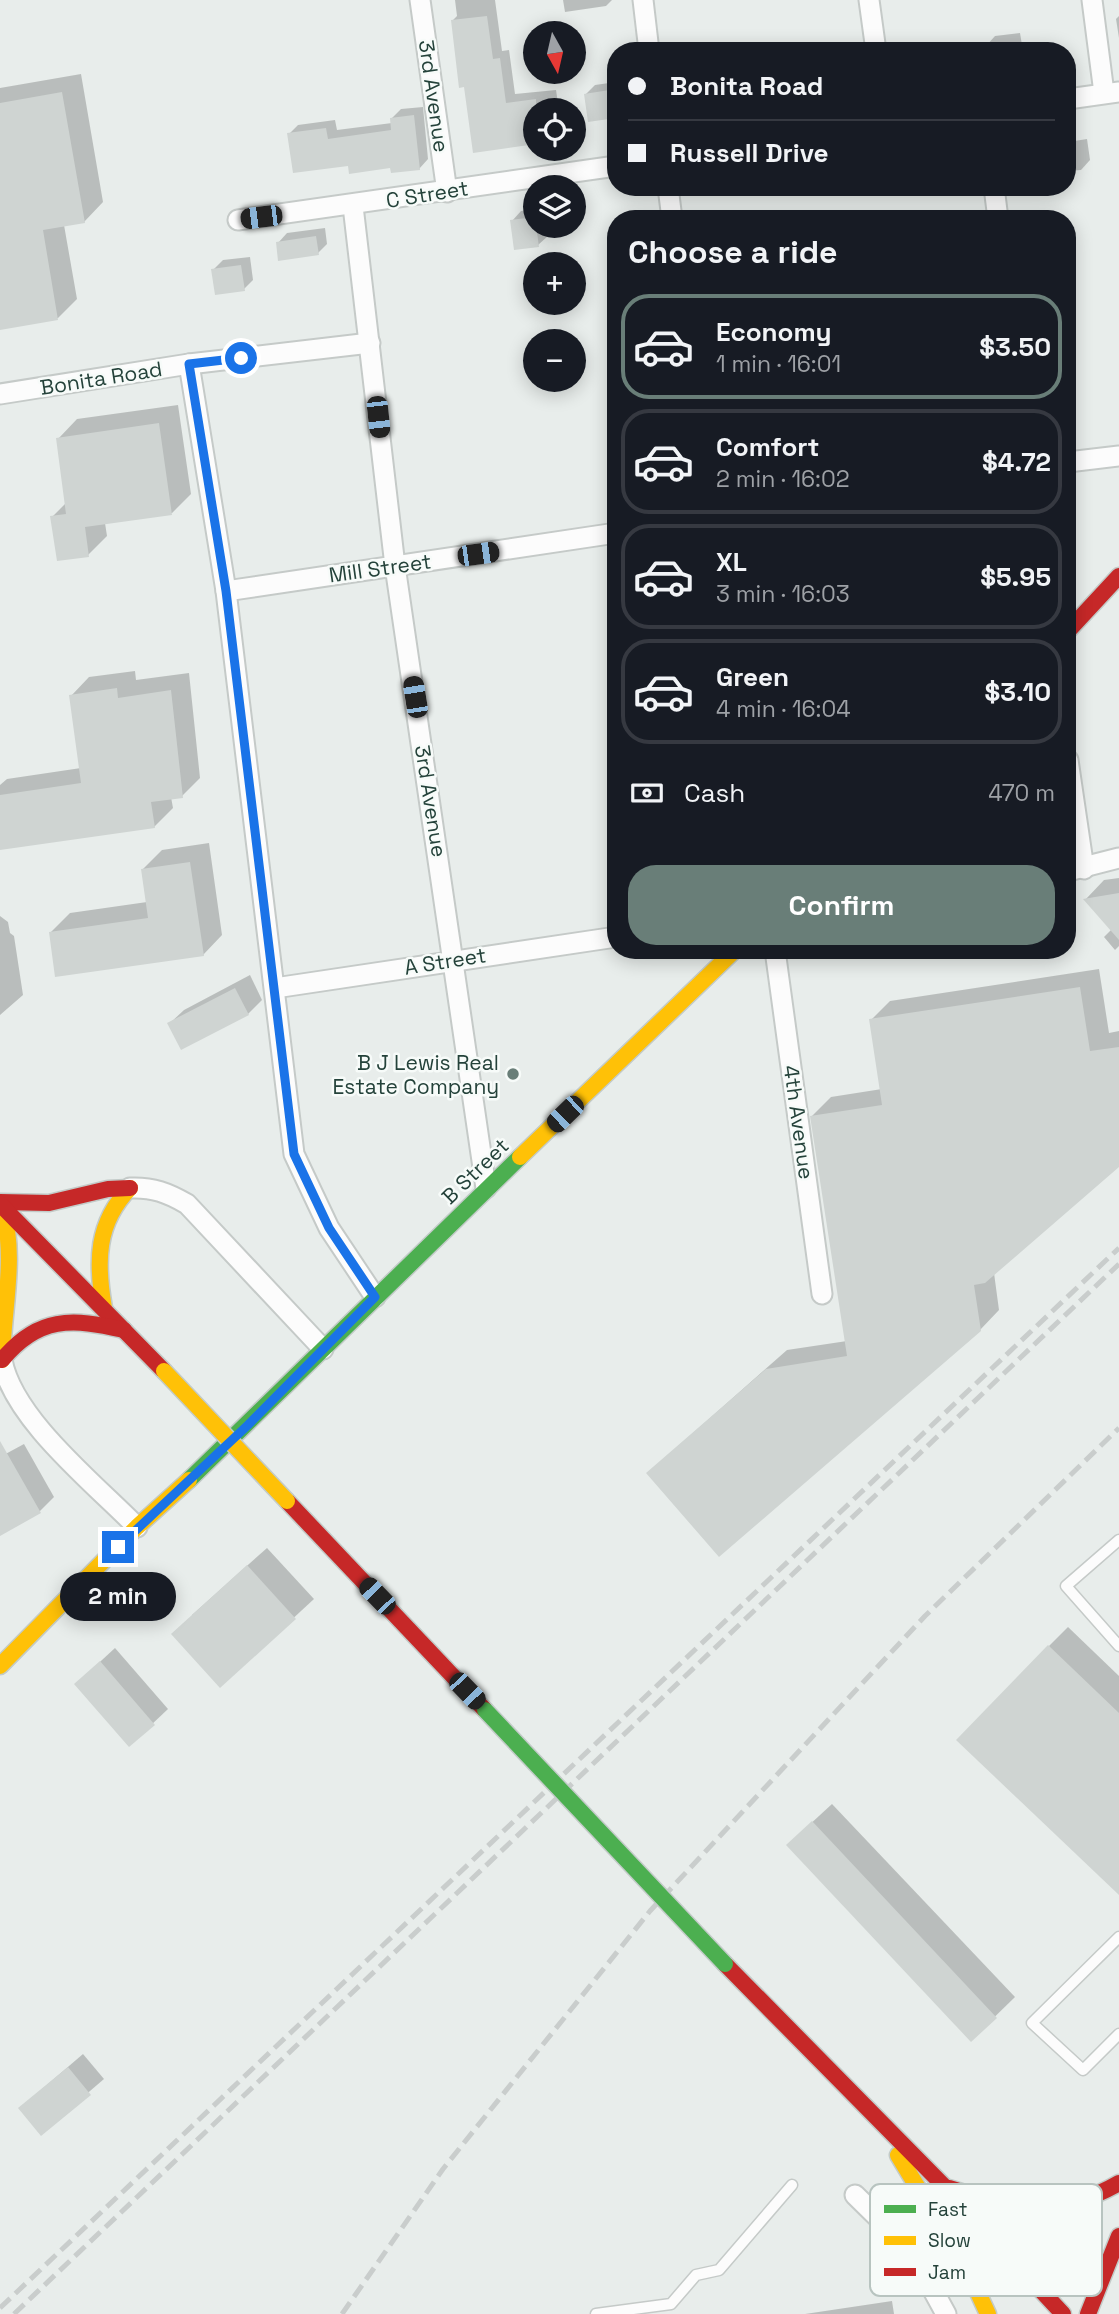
<!DOCTYPE html>
<meta charset="utf-8">
<style>
body{margin:0;font-family:"Space Grotesk",sans-serif;background:#20242c;color:#f1f3f6;height:100vh;display:flex;flex-direction:column;font-size:26px;white-space:nowrap}
*{box-sizing:border-box;margin:0}
p{font-size:23px;color:#9ea1a6}
.icon{flex:none;width:38px;height:38px;fill:none;stroke:currentColor;stroke-width:2;stroke-linecap:round;stroke-linejoin:round}
.map{position:relative;flex:1;overflow:hidden}
.sheet{position:absolute;left:607px;top:210px;width:469px;height:749px;display:flex;flex-direction:column;background:#171b24;border-radius:28px;box-shadow:0 4px 18px #0003}
.sheet>*{flex:none}
.guide{position:absolute;left:607px;top:42px;width:469px;height:154px;border-radius:28px;box-shadow:0 4px 18px #0003;display:grid;align-content:center;height:154px;padding:0 21px;background:#171b24}
.needle{width:46px;rotate:172deg}
.tools{position:absolute;left:523px;top:21px;display:grid;gap:14px}
.tools a{display:grid;place-items:center;width:63px;height:63px;border-radius:50%;background:#171b24;box-shadow:0 4px 18px #0003;font-size:35px}
.end{position:absolute;width:32px;height:32px;margin:-16px;border:9px solid #1a73e8;background:#fff;box-shadow:0 0 0 4px #fff}
.from{border-radius:50%}
.bubble{position:absolute;height:49px;border-radius:24px;background:#171b24;box-shadow:0 4px 18px #0003;font-size:23px;font-weight:700;line-height:49px;text-align:center}
.car{position:absolute;width:21px;height:42px;margin:-21px -10px;border-radius:9px;box-shadow:0 0 5px 2px #0007;background:linear-gradient(#222 24%,#8ab4d8 0 40%,#222 0 76%,#8ab4d8 0 86%,#222 0)}
.guide b{display:flex;align-items:center;gap:24px;height:66px;font-size:26px}
.guide b+b{border-top:2px solid #363941}
.guide i{width:18px;height:18px;background:#f1f3f6}
ul{padding:0;list-style:none}
li{display:flex;align-items:center;gap:21px;height:105px;margin:0 14px 10px;padding:0 7px;border:4px solid #363941;border-radius:28px}
li div{flex:1}
li b{display:block;font-size:26px}
li em{font-style:normal;font-weight:700}
li.on{border-color:#697e78}
li>.icon{width:63px;height:63px;stroke-width:1.5}
h2{padding:0 21px;font-size:32px;line-height:84px}
.pay{display:flex;align-items:center;gap:18px;height:77px;padding:0 21px;font-size:26px}
.pay p{margin-inline-start:auto}
.action{display:flex;gap:14px;margin-top:auto;padding:14px 21px}
.action a{flex:1;height:80px;border-radius:28px;background:#697e78;color:#fff;font-size:28px;font-weight:700;line-height:80px;text-align:center}
.map>svg:first-child{display:block}
</style>
<div class="map">
<svg width="1119" height="2314" viewBox="0 0 1119 2314">
<rect width="100%" height="100%" fill="#e8edeb"/>
<!-- shadow -->
<g fill="#0003">
<path d="M455,0H495L502,51L509,50L515,94L556,90L559,110H536V143L465,85L452,21L457,16Z"/>
<path d="M563,0H612L606,6L565,12Z"/>
<path d="M1119,16V38L1116,19Z"/>
<path d="M1020,33L1023,51H987L986,46L995,36Z"/>
<path d="M81,74L103,202L84,222L64,225L77,299L58,318L0,328V88Z"/>
<path d="M616,82V117L586,94L595,85Z"/>
<path d="M423,107L428,159L419,169L349,164L289,134L298,125L335,120L337,130L392,123V118L401,109Z"/>
<path d="M1087,139L1090,160L1081,170L1068,171V142Z"/>
<path d="M536,209V226H546L548,236L538,245L512,221L521,211Z"/>
<path d="M325,228L327,244L318,253L278,243L287,233Z"/>
<path d="M250,257L253,280L244,289L213,270L223,260Z"/>
<path d="M178,405L191,494L172,513L105,523L107,536L88,555L52,517L67,502L58,439L77,419Z"/>
<path d="M135,671L136,680L189,673L200,778L182,796L171,797L173,808L154,827L0,848V785L7,779L81,768L71,696L89,677Z"/>
<path d="M209,843L222,935L203,955L51,932L70,913L147,902L143,869L162,850Z"/>
<path d="M1119,878V946L1115,950L1104,937L1112,929L1086,899L1104,880Z"/>
<path d="M0,916L8,922L10,933L14,936L23,995L0,1015Z"/>
<path d="M1099,969L1109,1033L1119,1031V1165L994,1273L999,1310L980,1330L648,1473L787,1350L847,1341L812,1116L831,1097L882,1089L871,1020L890,1001Z"/>
<path d="M250,975L262,1000L248,1014L169,1024L184,1010Z"/>
<path d="M24,1444L54,1497L40,1511L0,1534V1457Z"/>
<path d="M267,1548L314,1599L220,1686L192,1615Z"/>
<path d="M1068,1627L1119,1676V1892L1049,1646Z"/>
<path d="M115,1648L168,1709L130,1745L76,1684Z"/>
<path d="M832,1804L1015,1997L972,2039L807,1827Z"/>
<path d="M83,2054L104,2079L41,2133L20,2108Z"/>
<path d="M892,2301L894,2314H805Z"/>
</g>
<!-- building -->
<g fill="#cfd4d2">
<path d="M487,16L493,59L500,58L506,103L536,99V144L473,153L464,87L459,88L451,20Z"/>
<path d="M616,89V118L588,122L584,94Z"/>
<path d="M62,92L85,223L43,230L58,320L0,330V103Z"/>
<path d="M414,115L420,170L391,173L390,168L349,174L348,166L293,173L287,133L326,128L328,139L391,130L390,118Z"/>
<path d="M535,217L539,247L514,250L510,220Z"/>
<path d="M316,236L319,255L278,261L276,242Z"/>
<path d="M241,265L245,291L215,295L211,269Z"/>
<path d="M159,423L172,515L85,527L89,557L57,561L50,516L66,514L56,438Z"/>
<path d="M117,688L118,698L171,690L183,798L151,802L155,828L0,850V795L81,783L69,695Z"/>
<path d="M190,862L204,956L55,977L49,932L148,918L141,869Z"/>
<path d="M1119,893V940L1083,899Z"/>
<path d="M1080,987L1090,1051L1119,1047V1167L985,1283L974,1285L981,1331L719,1557L646,1473L766,1369L847,1356L810,1116L882,1105L869,1019Z"/>
<path d="M235,988L249,1015L181,1050L167,1023Z"/>
<path d="M0,1441L41,1513L0,1536Z"/>
<path d="M247,1565L296,1619L220,1688L171,1634Z"/>
<path d="M1048,1645L1119,1713V1895L956,1740Z"/>
<path d="M100,1661L155,1725L129,1747L74,1684Z"/>
<path d="M812,1821L997,2018L971,2042L786,1845Z"/>
<path d="M68,2067L91,2095L41,2136L18,2108Z"/>
</g>
<g fill="none" stroke-linecap="round" stroke-linejoin="round">
<!-- lane casing -->
<g stroke="#c5cac8" stroke-width="13">
<g id="lane">
<path d="M1119,1540L1066,1586L1119,1646"/>
<path d="M1119,1937L1032,2023L1083,2070L1119,2034"/>
<path d="M596,2314L671,2304L696,2275L719,2270L792,2185"/>
</g>
</g>
<!-- street casing -->
<g stroke="#c5cac8" stroke-width="23">
<g id="street">
<path d="M420,0L447,192"/>
<path d="M643,0L649,51"/>
<path d="M869,0L876,51"/>
<path d="M1092,0L1104,93"/>
<path d="M1068,99L1119,92"/>
<path d="M668,187L672,219"/>
<path d="M994,187L998,219"/>
<path d="M353,206L395,566L486,1188"/>
<path d="M238,220L616,166"/>
<path d="M189,364L226,591L294,1154L329,1228L375,1297"/>
<path d="M0,394L189,364L370,343"/>
<path d="M1068,462L1119,456"/>
<path d="M226,591L616,533"/>
<path d="M1068,760L1084,869"/>
<path d="M1068,871L1119,858"/>
<path d="M775,950L822,1294"/>
<path d="M275,988L616,937"/>
<path d="M130,1188C153,1187 168,1193 187,1204L323,1349"/>
<path d="M2,1360C13,1419 95,1484 137,1527"/>
<path d="M855,2195L911,2250L946,2314"/>
</g>
</g>
<!-- fast casing -->
<g stroke="#c3cbc8" stroke-width="19">
<path id="fast" d="M189,1480L520,1157"/>
</g>
<!-- slow casing -->
<g stroke="#c3cbc8" stroke-width="19">
<g id="slow">
<path d="M520,1157L735,950"/>
<path d="M2,1206C17,1258 3,1307 2,1360"/>
<path d="M104,1308C96,1262 96,1223 130,1188"/>
<path d="M0,1666L137,1527L189,1480"/>
<path d="M898,2155L968,2271L988,2314"/>
</g>
</g>
<!-- jam casing -->
<g stroke="#c3cbc8" stroke-width="19">
<g id="jam">
<path d="M1068,631L1119,576"/>
<path d="M0,1202L49,1203L108,1189L130,1188"/>
<path d="M0,1204L164,1371"/>
<path d="M2,1360C38,1316 72,1318 124,1330"/>
<path d="M287,1501L485,1710"/>
<path d="M725,1964L944,2186L1063,2314"/>
<path d="M949,2188C1014,2208 1057,2219 1119,2183"/>
<path d="M1088,2314L1119,2236"/>
</g>
</g>
<!-- lane -->
<use href="#lane" stroke="#fcfcfc" stroke-width="10"/>
<!-- street -->
<use href="#street" stroke="#fcfcfc" stroke-width="19"/>
<!-- fast -->
<use href="#fast" stroke="#4caf50" stroke-width="16"/>
<!-- slow -->
<use href="#slow" stroke="#ffc107" stroke-width="16"/>
<!-- jam -->
<use href="#jam" stroke="#c62828" stroke-width="16"/>
<!-- rail -->
<g stroke="#c9cdcc" stroke-width="5" stroke-dasharray="14 7" stroke-linecap="butt">
<path d="M0,2308L1119,1248"/>
<path d="M14,2314L1119,1264"/>
<path d="M342,2314L443,2169L650,1911L925,1616L1119,1428"/>
</g>
<!-- fast-bridge casing -->
<g stroke="#c3cbc8" stroke-width="19" stroke-linecap="butt">
<path id="fast-bridge" d="M485,1710L725,1964"/>
</g>
<!-- slow-bridge casing -->
<g stroke="#c3cbc8" stroke-width="19" stroke-linecap="butt">
<path id="slow-bridge" d="M164,1371L287,1501"/>
</g>
<!-- fast-bridge -->
<use href="#fast-bridge" stroke="#4caf50" stroke-width="16"/>
<!-- slow-bridge -->
<use href="#slow-bridge" stroke="#ffc107" stroke-width="16"/>
</g>
<g fill="none" stroke-linecap="round" stroke-linejoin="round">
<!-- route -->
<path stroke="#1a73e8" stroke-width="9" d="M118,1547L248,1425L375,1297L329,1228L294,1154L226,591L189,364L241,358"/>
</g>
<!-- markers -->
<circle fill="#697e78" stroke="#f7fbf9" stroke-width="2.5" cx="513" cy="1074" r="7"/>
<g text-anchor="middle" dominant-baseline="central" stroke-width="5" stroke-linejoin="round" paint-order="stroke">
<!-- street labels -->
<g font-size="21" fill="#24423a" stroke="#f7fbf9">
<text transform="translate(434 96) rotate(82)">3rd Avenue</text>
<text transform="translate(427 194) rotate(-9)">C Street</text>
<text transform="translate(101 378) rotate(-9)">Bonita Road</text>
<text transform="translate(380 568) rotate(-8)">Mill Street</text>
<text transform="translate(431 801) rotate(81)">3rd Avenue</text>
<text transform="translate(445 961) rotate(-9)">A Street</text>
<text transform="translate(799 1122) rotate(82)">4th Avenue</text>
<text transform="translate(475 1171) rotate(-44)">B Street</text>
</g>
<!-- poi labels -->
<g font-size="21" fill="#24423a" stroke="#f7fbf9" text-anchor="end">
<text x="499" y="1062">B J Lewis Real<tspan x="499" dy="24">Estate Company</tspan></text>
</g>
</g>
<!-- legend -->
<rect x="870" y="2184" width="232" height="112" rx="10" fill="#f7fbf9" stroke="#b8c4c0" stroke-width="2"/>
<rect x="884" y="2205" width="32" height="8" fill="#4caf50"/>
<rect x="884" y="2236" width="32" height="9" fill="#ffc107"/>
<rect x="884" y="2268" width="32" height="8" fill="#c62828"/>
<g font-size="19" fill="#24423a">
<text x="928" y="2216">Fast</text>
<text x="928" y="2247">Slow</text>
<text x="928" y="2279">Jam</text>
</g>
</svg>
<div class="tools">
<a><svg class="needle" viewBox="-14 -14 28 28"><path d="M0-13l5 13h-10z" fill="#e53935"/><path d="M0 13l5-13h-10z" fill="#9ea1a6"/></svg></a>
<a><svg class="icon" aria-label="locate" viewBox="0 0 24 24"><circle cx="12" cy="12" r="6"/><path d="M12 2v4M12 18v4M2 12h4M18 12h4"/></svg></a>
<a><svg class="icon" aria-label="layers" viewBox="0 0 24 24"><path d="M12 4l9 5-9 5-9-5zM3 14l9 5 9-5"/></svg></a>
<a>+</a>
<a>−</a>
</div>
<i class="end from" style="left:241px;top:358px"></i>
<i class="end" style="left:118px;top:1547px"></i>
<div class="bubble" style="left:60px;top:1572px;width:116px">2 min</div>
<i class="car" style="left:261px;top:217px;rotate:263deg"></i>
<i class="car" style="left:378px;top:417px;rotate:174deg"></i>
<i class="car" style="left:478px;top:554px;rotate:82deg"></i>
<i class="car" style="left:415px;top:697px;rotate:351deg"></i>
<i class="car" style="left:565px;top:1114px;rotate:226deg"></i>
<i class="car" style="left:377px;top:1596px;rotate:316deg"></i>
<i class="car" style="left:467px;top:1691px;rotate:136deg"></i>
<div class="guide">
<b><i class="from"></i>Bonita Road</b>
<b><i></i>Russell Drive</b>
</div>
<section class="sheet">
<h2>Choose a ride</h2>
<ul>
<li class="on"><svg class="icon" aria-label="car" viewBox="0 0 24 24"><path d="M5 17H2v-5l4-1 3-4h7l3 4 3 1v5h-3M9 17h6M6 11h13"/><circle cx="7" cy="17" r="2"/><circle cx="17" cy="17" r="2"/></svg><div><b>Economy</b><p>1 min · 16:01</p></div><em>$3.50</em></li>
<li><svg class="icon" aria-label="car" viewBox="0 0 24 24"><path d="M5 17H2v-5l4-1 3-4h7l3 4 3 1v5h-3M9 17h6M6 11h13"/><circle cx="7" cy="17" r="2"/><circle cx="17" cy="17" r="2"/></svg><div><b>Comfort</b><p>2 min · 16:02</p></div><em>$4.72</em></li>
<li><svg class="icon" aria-label="car" viewBox="0 0 24 24"><path d="M5 17H2v-5l4-1 3-4h7l3 4 3 1v5h-3M9 17h6M6 11h13"/><circle cx="7" cy="17" r="2"/><circle cx="17" cy="17" r="2"/></svg><div><b>XL</b><p>3 min · 16:03</p></div><em>$5.95</em></li>
<li><svg class="icon" aria-label="car" viewBox="0 0 24 24"><path d="M5 17H2v-5l4-1 3-4h7l3 4 3 1v5h-3M9 17h6M6 11h13"/><circle cx="7" cy="17" r="2"/><circle cx="17" cy="17" r="2"/></svg><div><b>Green</b><p>4 min · 16:04</p></div><em>$3.10</em></li>
</ul>
<div class="pay"><svg class="icon" aria-label="cash" viewBox="0 0 24 24"><path d="M3 7h18v10H3z"/><circle cx="12" cy="12" r="2"/></svg>Cash<p>470 m</p></div>
<div class="action"><a>Confirm</a></div>
</section>
</div>
